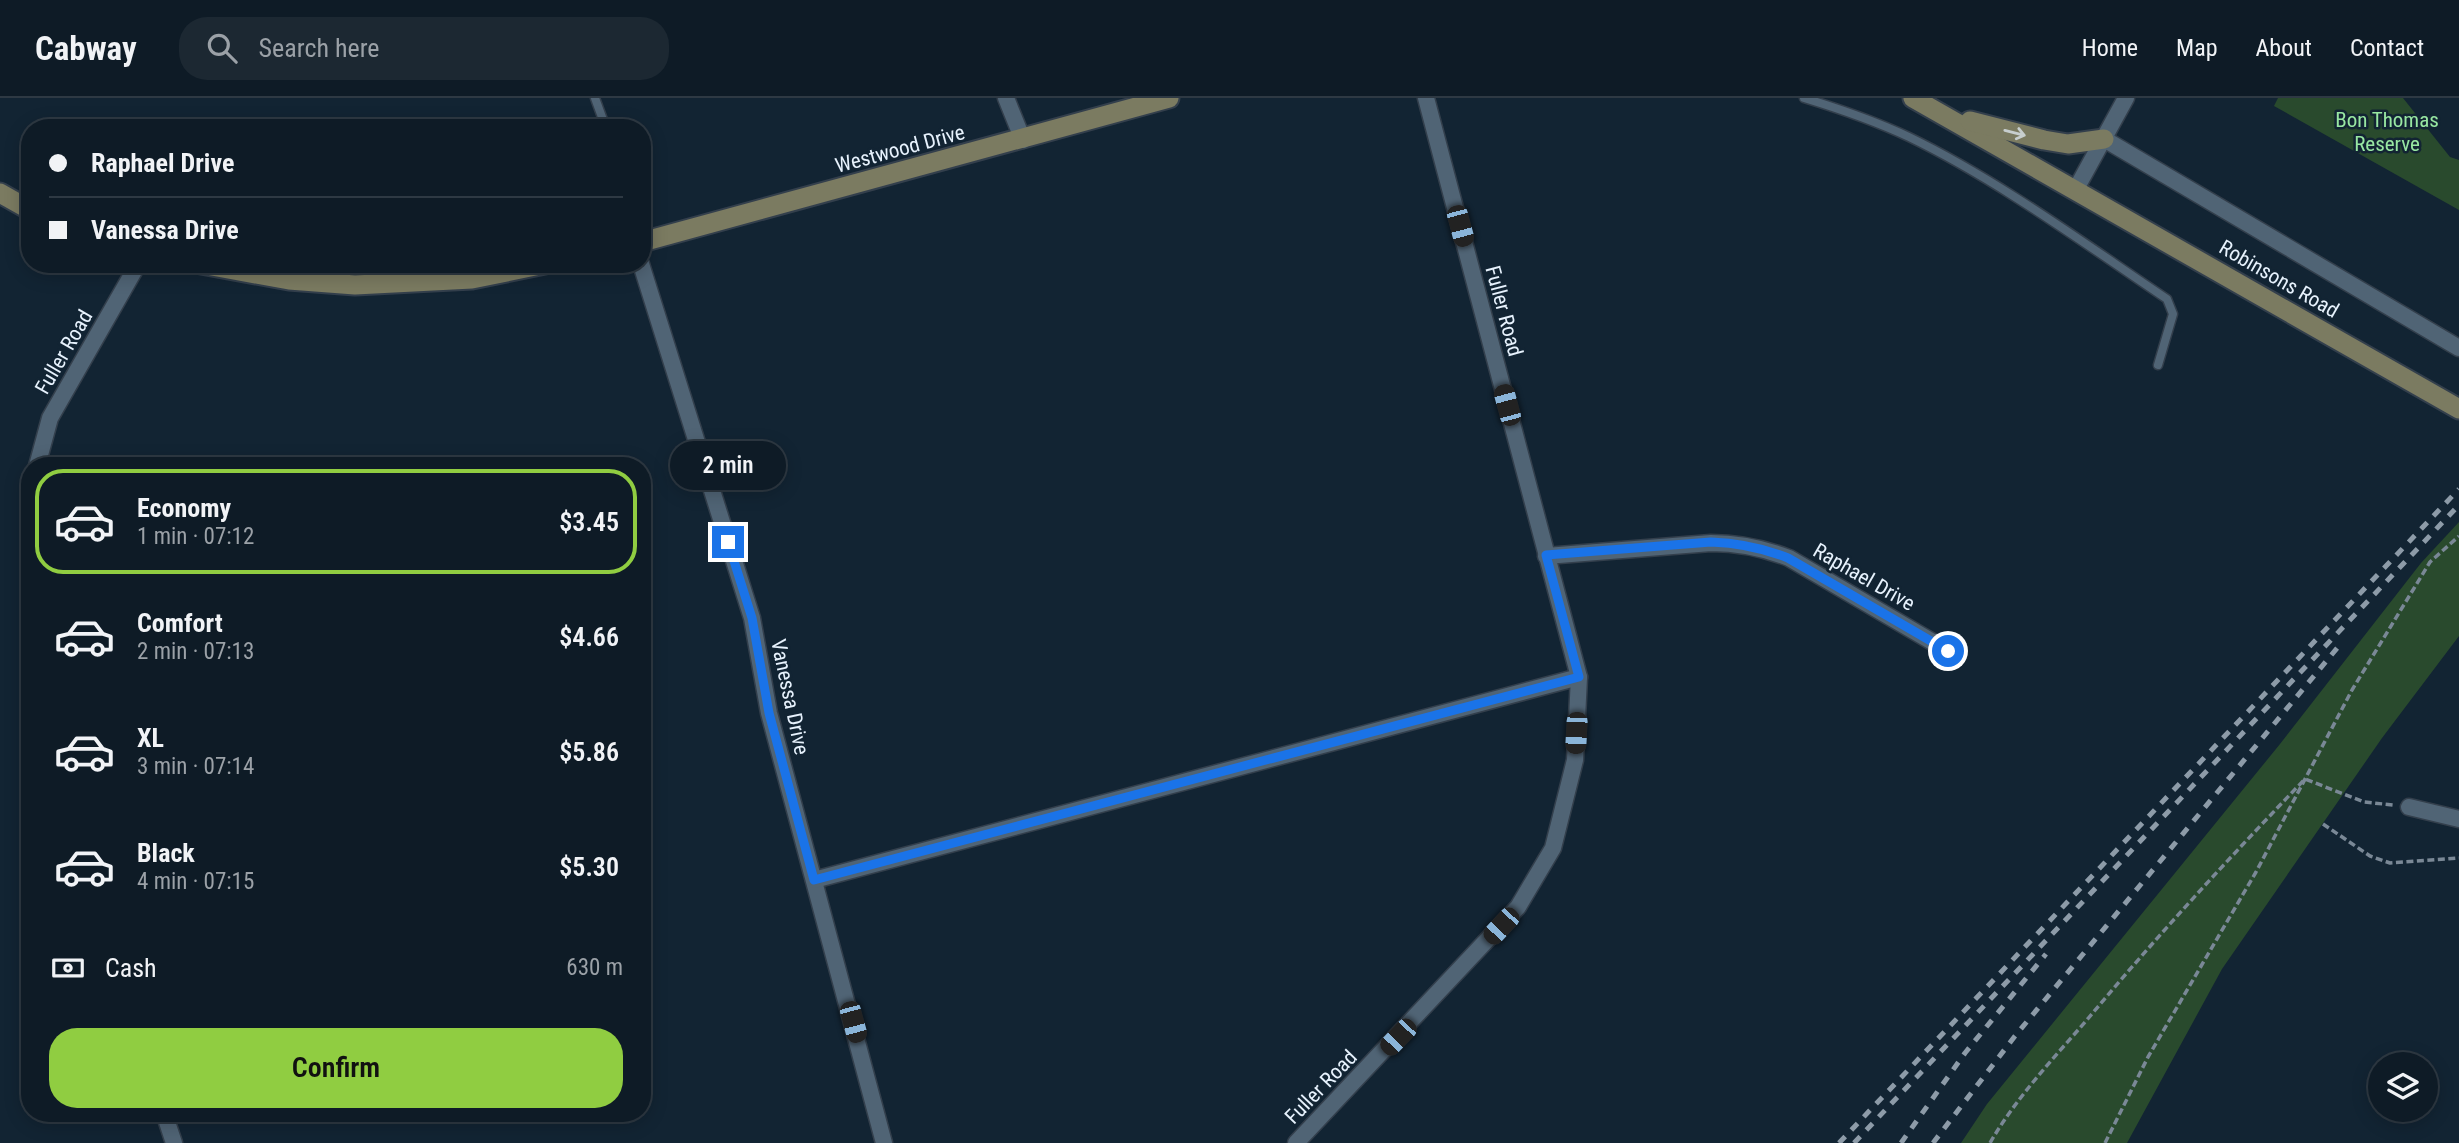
<!DOCTYPE html>
<meta charset="utf-8">
<style>
body{margin:0;font-family:"Roboto Condensed",sans-serif;background:#1c2832;color:#f1f3f6;height:100vh;display:flex;flex-direction:column;font-size:26px;white-space:nowrap}
*{box-sizing:border-box;margin:0}
p{font-size:23px;color:#9ba1a7}
.icon{flex:none;width:38px;height:38px;fill:none;stroke:currentColor;stroke-width:2;stroke-linecap:round;stroke-linejoin:round}
.map{position:relative;flex:1;overflow:hidden}
.panel{position:absolute;left:21px;top:359px;width:630px;height:665px;display:flex;flex-direction:column;background:#0e1b26;border-radius:28px;box-shadow:0 4px 18px #0003,0 0 0 2px #2e3943}
.panel>*{flex:none}
.hud{position:absolute;left:21px;top:21px;width:630px;height:154px;border-radius:28px;box-shadow:0 4px 18px #0003,0 0 0 2px #2e3943;display:grid;align-content:center;height:154px;padding:0 28px;background:#0e1b26}
.controls{position:absolute;left:2368px;top:954px;display:grid;gap:14px}
.controls a{display:grid;place-items:center;width:70px;height:70px;border-radius:50%;background:#0e1b26;box-shadow:0 4px 18px #0003,0 0 0 2px #2e3943;font-size:35px}
.end{position:absolute;width:32px;height:32px;margin:-16px;border:9px solid #1a73e8;background:#fff;box-shadow:0 0 0 4px #fff}
.from{border-radius:50%}
.bubble{position:absolute;height:49px;border-radius:24px;background:#0e1b26;box-shadow:0 4px 18px #0003,0 0 0 2px #2e3943;font-size:23px;font-weight:600;line-height:49px;text-align:center}
.car{position:absolute;width:21px;height:42px;margin:-21px -10px;border-radius:9px;box-shadow:0 0 5px 2px #0007;background:linear-gradient(#222 24%,#8ab4d8 0 40%,#222 0 76%,#8ab4d8 0 86%,#222 0)}
.hud b{display:flex;align-items:center;gap:24px;height:66px;font-size:26px}
.hud b+b{border-top:2px solid #2e3943}
.hud i{width:18px;height:18px;background:#f1f3f6}
ul{padding:12px 0 0;list-style:none}
li{display:flex;align-items:center;gap:21px;height:105px;margin:0 14px 10px;padding:0 14px;border:4px solid transparent;border-radius:28px}
li div{flex:1}
li b{display:block;font-size:26px}
li em{font-style:normal;font-weight:600}
li.selected{border-color:#90cd41}
li>.icon{width:63px;height:63px;stroke-width:1.5}
.pay{display:flex;align-items:center;gap:18px;height:77px;padding:0 28px;font-size:26px}
.pay p{margin-inline-start:auto}
.button{display:flex;gap:14px;margin-top:auto;padding:14px 28px}
.button a{flex:1;height:80px;border-radius:28px;background:#90cd41;color:#111;font-size:28px;font-weight:600;line-height:80px;text-align:center}
header{display:flex;align-items:center;gap:42px;box-sizing:border-box;height:98px;padding:0 35px;background:#0e1b26;border-bottom:2px solid #2e3943}
header strong{font-size:33px}
nav{display:flex;gap:38px;margin-inline-start:auto;font-size:24px}
.search{width:490px;height:63px;background:#1c2832;display:flex;align-items:center;gap:18px;box-sizing:border-box;padding:0 24px;border-radius:28px;color:#9ba1a7;font-size:26px}
.map>svg:first-child{display:block}
</style>
<header>
<strong>Cabway</strong>
<div class="search"><svg class="icon" aria-label="search" viewBox="0 0 24 24"><circle cx="10" cy="10" r="6"/><path d="M15 15l6 6"/></svg>Search here</div>
<nav><a>Home</a><a>Map</a><a>About</a><a>Contact</a></nav>
</header>
<div class="map">
<svg width="2459" height="1045" viewBox="0 0 2459 1045">
<rect width="100%" height="100%" fill="#122433"/>
<!-- green -->
<g fill="#294a2d">
<path d="M2278,0H2403L2450,59L2459,62V112L2274,8Z"/>
<path d="M2459,424V538L2382,640L2222,871L2127,1045H1961L1987,1006L2280,646L2421,465Z"/>
</g>
<g fill="none" stroke-linecap="round" stroke-linejoin="round">
<!-- service casing -->
<g stroke="#333f4c" stroke-width="11">
<g id="service">
<path d="M595,0L606,30"/>
<path d="M1804,0C1840,11 1875,23 1909,39C1998,82 2085,146 2167,201L2173,216L2158,267"/>
</g>
</g>
<!-- minor casing -->
<g stroke="#333f4c" stroke-width="19">
<g id="minor">
<path d="M1006,0L1023,42"/>
<path d="M2104,41L2459,250"/>
<path d="M2076,91L2126,0"/>
<path d="M641,166L752,520L769,615L884,1045"/>
<path d="M37,368L50,320L138,166"/>
<path d="M1546,458L1711,445C1738,445 1763,450 1789,460L1948,553"/>
<path d="M2409,709L2459,721"/>
<path d="M814,782L1579,579"/>
<path d="M164,1015L174,1045"/>
<path d="M1296,1045L1518,809L1553,750L1575,662L1579,579L1426,0"/>
</g>
</g>
<!-- secondary casing -->
<g stroke="#333f4c" stroke-width="23">
<g id="secondary">
<path d="M1913,0L2459,311"/>
<path d="M1970,23L2044,42L2068,46L2104,41"/>
<path d="M0,95L30,112"/>
<path d="M642,144L1169,0"/>
<path d="M201,166L289,182L355,187L472,181L545,166"/>
</g>
</g>
<!-- path -->
<g stroke="#7a8896" stroke-width="3.5" stroke-dasharray="7 3.5" stroke-linecap="butt">
<path d="M2323,726L2370,758L2390,765L2459,760"/>
<path d="M1990,1045C2016,1000 2052,962 2086,923C2156,839 2230,759 2305,681L2364,704L2393,707"/>
<path d="M2105,1045L2148,959L2256,774L2352,592L2430,464L2459,438"/>
</g>
<!-- service -->
<use href="#service" stroke="#506475" stroke-width="8"/>
<!-- minor -->
<use href="#minor" stroke="#506475" stroke-width="16"/>
<!-- secondary -->
<use href="#secondary" stroke="#7b7b61" stroke-width="19"/>
<!-- rail -->
<g stroke="#8d9ba8" stroke-width="5" stroke-dasharray="9 9" stroke-linecap="butt">
<path d="M1839,1045L2459,391"/>
<path d="M1854,1045L2459,407"/>
<path d="M1901,1045L1965,955L2046,856"/>
<path d="M1933,1045L2015,938L2338,549"/>
</g>
</g>
<!-- one-way arrows -->
<defs><path id="oneway-shaft" d="M-6 0H5M1.5-3L5.5 0L1.5 3" fill="none" stroke-width="1.6" stroke-linecap="round" stroke-linejoin="round" transform="scale(1.75)"/></defs>
<use stroke="#c7cece" href="#oneway-shaft" transform="translate(2015 35) rotate(14)"/>
<g fill="none" stroke-linecap="round" stroke-linejoin="round">
<!-- route -->
<path stroke="#1a73e8" stroke-width="9" d="M728,444L752,520L769,615L814,782L1579,579L1546,457L1711,444C1738,445 1763,450 1788,460L1948,553"/>
</g>
<g text-anchor="middle" dominant-baseline="central" stroke-width="5" stroke-linejoin="round" paint-order="stroke">
<!-- park labels -->
<g font-size="21" fill="#98e7a2" stroke="#122433">
<text x="2387" y="22">Bon Thomas<tspan x="2387" dy="24">Reserve</tspan></text>
</g>
<!-- street labels -->
<g font-size="21" fill="#e7f2fd" stroke="#122433">
<text transform="translate(900 51) rotate(-15)">Westwood Drive</text>
<text transform="translate(2279 181) rotate(30)">Robinsons Road</text>
<text transform="translate(1504 213) rotate(75)">Fuller Road</text>
<text transform="translate(64 254) rotate(-60)">Fuller Road</text>
<text transform="translate(1864 479) rotate(30)">Raphael Drive</text>
<text transform="translate(790 599) rotate(78)">Vanessa Drive</text>
<text transform="translate(1321 989) rotate(-46)">Fuller Road</text>
</g>
</g>
</svg>
<div class="controls">
<a><svg class="icon" aria-label="layers" viewBox="0 0 24 24"><path d="M12 4l9 5-9 5-9-5zM3 14l9 5 9-5"/></svg></a>
</div>
<i class="end from" style="left:1948px;top:553px"></i>
<i class="end" style="left:728px;top:444px"></i>
<div class="bubble" style="left:670px;top:343px;width:116px">2 min</div>
<i class="car" style="left:1460px;top:128px;rotate:165deg"></i>
<i class="car" style="left:1507px;top:307px;rotate:345deg"></i>
<i class="car" style="left:1576px;top:635px;rotate:183deg"></i>
<i class="car" style="left:1501px;top:828px;rotate:223deg"></i>
<i class="car" style="left:853px;top:924px;rotate:165deg"></i>
<i class="car" style="left:1398px;top:939px;rotate:224deg"></i>
<div class="hud">
<b><i class="from"></i>Raphael Drive</b>
<b><i></i>Vanessa Drive</b>
</div>
<section class="panel">
<ul>
<li class="selected"><svg class="icon" aria-label="car" viewBox="0 0 24 24"><path d="M5 17H2v-5l4-1 3-4h7l3 4 3 1v5h-3M9 17h6M6 11h13"/><circle cx="7" cy="17" r="2"/><circle cx="17" cy="17" r="2"/></svg><div><b>Economy</b><p>1 min · 07:12</p></div><em>$3.45</em></li>
<li><svg class="icon" aria-label="car" viewBox="0 0 24 24"><path d="M5 17H2v-5l4-1 3-4h7l3 4 3 1v5h-3M9 17h6M6 11h13"/><circle cx="7" cy="17" r="2"/><circle cx="17" cy="17" r="2"/></svg><div><b>Comfort</b><p>2 min · 07:13</p></div><em>$4.66</em></li>
<li><svg class="icon" aria-label="car" viewBox="0 0 24 24"><path d="M5 17H2v-5l4-1 3-4h7l3 4 3 1v5h-3M9 17h6M6 11h13"/><circle cx="7" cy="17" r="2"/><circle cx="17" cy="17" r="2"/></svg><div><b>XL</b><p>3 min · 07:14</p></div><em>$5.86</em></li>
<li><svg class="icon" aria-label="car" viewBox="0 0 24 24"><path d="M5 17H2v-5l4-1 3-4h7l3 4 3 1v5h-3M9 17h6M6 11h13"/><circle cx="7" cy="17" r="2"/><circle cx="17" cy="17" r="2"/></svg><div><b>Black</b><p>4 min · 07:15</p></div><em>$5.30</em></li>
</ul>
<div class="pay"><svg class="icon" aria-label="cash" viewBox="0 0 24 24"><path d="M3 7h18v10H3z"/><circle cx="12" cy="12" r="2"/></svg>Cash<p>630 m</p></div>
<div class="button"><a>Confirm</a></div>
</section>
</div>
